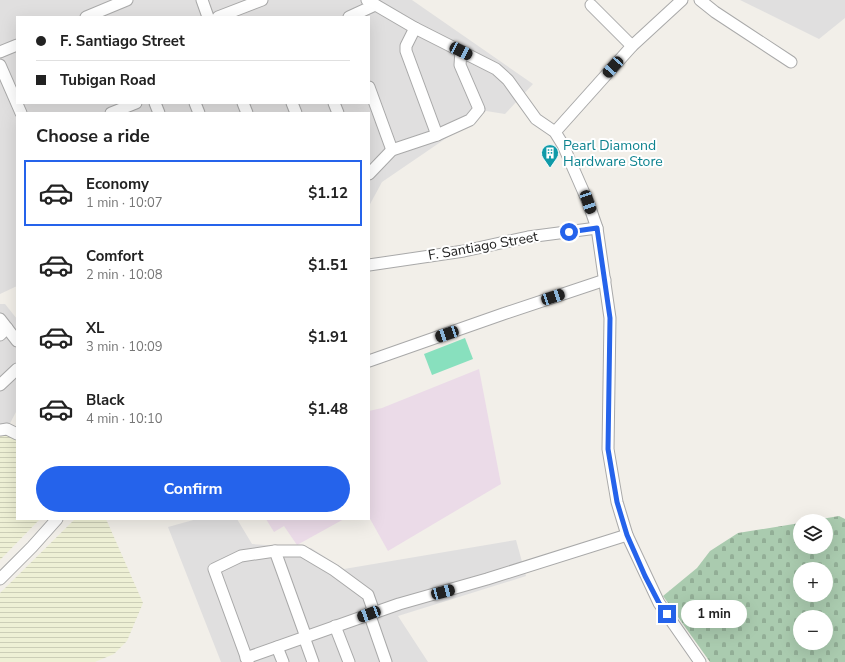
<!DOCTYPE html>
<meta charset="utf-8">
<style>
body{margin:0;font-family:"Nunito Sans",sans-serif;background:#f6f6f6;color:#222;height:100vh;display:flex;flex-direction:column;font-size:15px;white-space:nowrap}
*{box-sizing:border-box;margin:0}
p{font-size:13px;color:#767676}
.icon{flex:none;width:22px;height:22px;fill:none;stroke:currentColor;stroke-width:2;stroke-linecap:round;stroke-linejoin:round}
.map{position:relative;flex:1;overflow:hidden}
.side{position:absolute;left:16px;top:112px;width:354px;height:408px;display:flex;flex-direction:column;background:#fff;border-radius:0px;box-shadow:0 4px 16px #0002}
.side>*{flex:none}
.banner{position:absolute;left:16px;top:16px;width:354px;height:88px;border-radius:0px;box-shadow:0 4px 16px #0002;display:grid;align-content:center;height:88px;padding:0 20px;background:#fff}
.fabs{position:absolute;left:793px;top:514px;display:grid;gap:8px}
.fabs a{display:grid;place-items:center;width:40px;height:40px;border-radius:50%;background:#fff;box-shadow:0 4px 16px #0002;font-size:20px}
.end{position:absolute;width:18px;height:18px;margin:-9px;border:5px solid #2563eb;background:#fff;box-shadow:0 0 0 2px #fff}
.from{border-radius:50%}
.bubble{position:absolute;height:28px;border-radius:14px;background:#fff;box-shadow:0 4px 16px #0002;font-size:13px;font-weight:700;line-height:28px;text-align:center}
.car{position:absolute;width:12px;height:24px;margin:-12px -6px;border-radius:5px;box-shadow:0 0 3px 1px #0007;background:linear-gradient(#222 24%,#8ab4d8 0 40%,#222 0 76%,#8ab4d8 0 86%,#222 0)}
.banner b{display:flex;align-items:center;gap:14px;height:38px;font-size:15px}
.banner b+b{border-top:1px solid #e0e0e0}
.banner i{width:10px;height:10px;background:#222}
ul{padding:0;list-style:none}
li{display:flex;align-items:center;gap:12px;height:66px;margin:0 8px 6px;padding:0 12px;border:2px solid transparent;border-radius:0px}
li div{flex:1}
li b{display:block;font-size:15px}
li em{font-style:normal;font-weight:700}
li.current{border-color:#2563eb}
li>.icon{width:36px;height:36px;stroke-width:1.5}
h2{padding:0 20px;font-size:18px;line-height:48px}
.action{display:flex;gap:8px;margin-top:auto;padding:8px 20px}
.action a{flex:1;height:46px;border-radius:24px;background:#2563eb;color:#fff;font-size:16px;font-weight:700;line-height:46px;text-align:center}
.map>svg:first-child{display:block}
</style>
<div class="map">
<svg width="845" height="662" viewBox="0 0 845 662">
<defs>
<pattern id="farmland-rules" width="6" height="5" patternUnits="userSpaceOnUse"><rect width="6" height="5" fill="#eef0d5"/><path d="M0 2.5h6" fill="none" stroke="#ccceb7"/></pattern>
<pattern id="cemetery-stones" width="16" height="16" patternUnits="userSpaceOnUse"><rect width="16" height="16" fill="#aacbaf"/><path d="M2 7V4a2 2 0 0 1 4 0v3zM10 15v-3a2 2 0 0 1 4 0v3z" fill="#92ae96"/></pattern>
</defs>
<rect width="100%" height="100%" fill="#f2efe9"/>
<!-- residential -->
<g fill="#e0dfdf" fill-rule="evenodd">
<path d="M0,0H412L533,84L505,114L486,111L382,182L369,206V113H17V286L0,294ZM17,17H369V103H17Z"/>
<path d="M740,0H845V18L819,39Z"/>
<path d="M0,304H5L17,319V410L7,429L0,430Z"/>
<path d="M197,519H237L252,544L311,548L344,569L516,540L526,576L398,616L428,662H221L168,527Z"/>
</g>
<!-- industrial -->
<g fill="#ebdbe8">
<path d="M479,369L501,484L388,551L369,517V411L382,408Z"/>
<path d="M266,519H344L297,545L284,526L274,532Z"/>
</g>
<!-- farmland -->
<g fill="url(#farmland-rules)">
<path d="M0,430L17,434V519H40L0,560Z"/>
<path d="M75,519H106L125,562L143,603L127,641L114,654L95,662H0V593Z"/>
</g>
<!-- cemetery -->
<path fill="url(#cemetery-stones)" fill-rule="evenodd" d="M839,516L845,519V662H710L663,596L697,568L710,551L738,533L800,523V547H826V521H810ZM800,569H826V595H800ZM800,617H826V643H800Z"/>
<!-- pitch -->
<path fill="#88e0be" d="M465,338L473,359L432,375L424,354Z"/>
<g fill="none" stroke-linecap="round" stroke-linejoin="round">
<!-- minor casing -->
<g stroke="#a9a9a9" stroke-width="13">
<g id="minor">
<path d="M202,0L208,17"/>
<path d="M367,0L415,28L496,69L508,80L536,119L555,132L563,145L588,202L597,228L610,318L608,449L617,502L627,535L659,603L700,662"/>
<path d="M700,0L715,12L791,62"/>
<path d="M591,5L632,46"/>
<path d="M86,17L127,0"/>
<path d="M218,17L262,0"/>
<path d="M349,17L375,5"/>
<path d="M415,28L406,46V51L437,135"/>
<path d="M0,52L17,45"/>
<path d="M0,65L21,113"/>
<path d="M369,87L392,150"/>
<path d="M155,103L159,113"/>
<path d="M195,103L199,113"/>
<path d="M243,103L247,113"/>
<path d="M292,103L296,113"/>
<path d="M334,103L338,113"/>
<path d="M111,113L136,103"/>
<path d="M555,132L632,46L682,0"/>
<path d="M369,174L392,150L437,135L470,120L479,109L460,65L461,51"/>
<path d="M369,265L464,251L528,237L597,228"/>
<path d="M0,319L17,341"/>
<path d="M0,335L7,328"/>
<path d="M369,361L503,314L605,280"/>
<path d="M0,385L17,369"/>
<path d="M0,430L7,429L17,434"/>
<path d="M275,551L306,637"/>
<path d="M0,579L32,547L57,519"/>
<path d="M369,613L386,662"/>
<path d="M335,626L349,662"/>
<path d="M304,637L313,662"/>
<path d="M277,647L283,662"/>
<path d="M246,658L399,604L487,579L627,535"/>
<path d="M248,662L214,569L241,556L275,551H302L334,570L368,595L374,612"/>
</g>
</g>
<!-- minor -->
<use href="#minor" stroke="#fff" stroke-width="11"/>
</g>
<g fill="none" stroke-linecap="round" stroke-linejoin="round">
<!-- route -->
<path stroke="#2563eb" stroke-width="5" d="M569,232L597,228L610,318L608,449L617,502L627,535L645,576L659,603L667,614"/>
</g>
<!-- icons -->
<defs>
<g id="building-pin" transform="scale(0.9)"><path d="M0 17L-7.5 6A9.5 9.5 0 1 1 7.5 6Z" fill="#0f9aa8" stroke="#fff"/><path d="M-4-6H4V6H1V3H-1V6H-4ZM-2.5-4.3h1.7v1.8h-1.7ZM.8-4.3h1.7v1.8H.8ZM-2.5-1h1.7V.8h-1.7ZM.8-1h1.7V.8H.8Z" fill="#fff"/></g>
</defs>
<g fill-rule="evenodd">
<use href="#building-pin" x="550" y="153"/>
</g>
<g text-anchor="middle" dominant-baseline="central" stroke-width="4" stroke-linejoin="round" paint-order="stroke">
<!-- culture labels -->
<g font-size="14" fill="#0d838f" stroke="#fff" text-anchor="start">
<text x="563" y="145">Pearl Diamond<tspan x="563" dy="16">Hardware Store</tspan></text>
</g>
<!-- street labels -->
<g font-size="14" fill="#222" stroke="#fff">
<text transform="translate(483 246) rotate(-10)">F. Santiago Street</text>
</g>
</g>
</svg>
<div class="fabs">
<a><svg class="icon" aria-label="layers" viewBox="0 0 24 24"><path d="M12 4l9 5-9 5-9-5zM3 14l9 5 9-5"/></svg></a>
<a>+</a>
<a>−</a>
</div>
<i class="end from" style="left:569px;top:232px"></i>
<i class="end" style="left:667px;top:614px"></i>
<div class="bubble" style="left:681px;top:600px;width:66px">1 min</div>
<i class="car" style="left:461px;top:51px;rotate:117deg"></i>
<i class="car" style="left:613px;top:67px;rotate:222deg"></i>
<i class="car" style="left:588px;top:202px;rotate:161deg"></i>
<i class="car" style="left:553px;top:297px;rotate:72deg"></i>
<i class="car" style="left:447px;top:334px;rotate:251deg"></i>
<i class="car" style="left:443px;top:592px;rotate:75deg"></i>
<i class="car" style="left:369px;top:614px;rotate:250deg"></i>
<div class="banner">
<b><i class="from"></i>F. Santiago Street</b>
<b><i></i>Tubigan Road</b>
</div>
<section class="side">
<h2>Choose a ride</h2>
<ul>
<li class="current"><svg class="icon" aria-label="car" viewBox="0 0 24 24"><path d="M5 17H2v-5l4-1 3-4h7l3 4 3 1v5h-3M9 17h6M6 11h13"/><circle cx="7" cy="17" r="2"/><circle cx="17" cy="17" r="2"/></svg><div><b>Economy</b><p>1 min · 10:07</p></div><em>$1.12</em></li>
<li><svg class="icon" aria-label="car" viewBox="0 0 24 24"><path d="M5 17H2v-5l4-1 3-4h7l3 4 3 1v5h-3M9 17h6M6 11h13"/><circle cx="7" cy="17" r="2"/><circle cx="17" cy="17" r="2"/></svg><div><b>Comfort</b><p>2 min · 10:08</p></div><em>$1.51</em></li>
<li><svg class="icon" aria-label="car" viewBox="0 0 24 24"><path d="M5 17H2v-5l4-1 3-4h7l3 4 3 1v5h-3M9 17h6M6 11h13"/><circle cx="7" cy="17" r="2"/><circle cx="17" cy="17" r="2"/></svg><div><b>XL</b><p>3 min · 10:09</p></div><em>$1.91</em></li>
<li><svg class="icon" aria-label="car" viewBox="0 0 24 24"><path d="M5 17H2v-5l4-1 3-4h7l3 4 3 1v5h-3M9 17h6M6 11h13"/><circle cx="7" cy="17" r="2"/><circle cx="17" cy="17" r="2"/></svg><div><b>Black</b><p>4 min · 10:10</p></div><em>$1.48</em></li>
</ul>
<div class="action"><a>Confirm</a></div>
</section>
</div>
